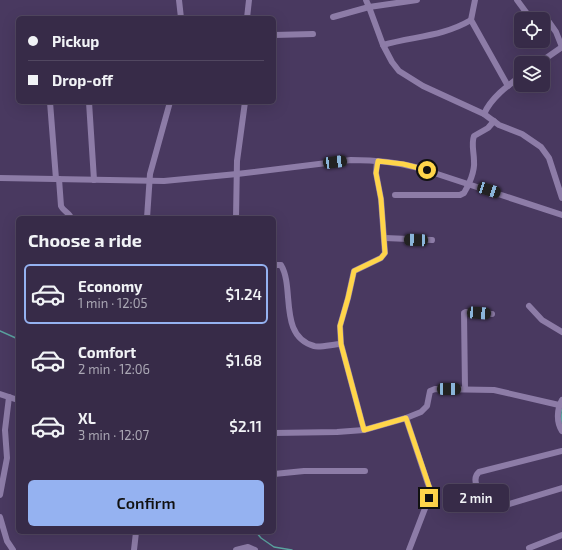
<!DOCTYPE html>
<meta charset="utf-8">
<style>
body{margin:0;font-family:"Exo 2",sans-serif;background:#423752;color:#f1f3f6;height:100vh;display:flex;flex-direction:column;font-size:15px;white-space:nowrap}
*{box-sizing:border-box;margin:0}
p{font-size:13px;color:#aaa7b4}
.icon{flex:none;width:22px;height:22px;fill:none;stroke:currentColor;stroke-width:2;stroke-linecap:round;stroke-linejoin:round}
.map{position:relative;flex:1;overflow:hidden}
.side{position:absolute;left:16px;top:216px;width:260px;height:318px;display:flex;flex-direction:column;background:#372b48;border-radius:6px;box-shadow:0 4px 16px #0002,0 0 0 1px #514760}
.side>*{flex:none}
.guide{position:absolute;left:16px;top:16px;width:260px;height:88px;border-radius:6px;box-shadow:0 4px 16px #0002,0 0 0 1px #514760;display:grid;align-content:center;height:88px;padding:0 12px;background:#372b48}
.tools{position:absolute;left:514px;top:12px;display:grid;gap:8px}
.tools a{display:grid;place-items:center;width:36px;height:36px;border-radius:6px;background:#372b48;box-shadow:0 4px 16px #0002,0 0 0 1px #514760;font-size:20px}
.end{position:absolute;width:18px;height:18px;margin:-9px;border:5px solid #ffd54a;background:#111;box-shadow:0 0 0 2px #111}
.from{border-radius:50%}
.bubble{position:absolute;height:28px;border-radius:6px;background:#372b48;box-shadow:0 4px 16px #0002,0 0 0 1px #514760;font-size:13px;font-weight:600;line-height:28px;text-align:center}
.car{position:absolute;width:12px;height:24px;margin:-12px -6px;border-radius:5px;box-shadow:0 0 3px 1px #0007;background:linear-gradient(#222 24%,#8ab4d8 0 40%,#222 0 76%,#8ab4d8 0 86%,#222 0)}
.guide b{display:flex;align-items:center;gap:14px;height:38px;font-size:15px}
.guide b+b{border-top:1px solid #514760}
.guide i{width:10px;height:10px;background:#f1f3f6}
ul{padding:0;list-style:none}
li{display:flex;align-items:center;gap:12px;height:60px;margin:0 8px 6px;padding:0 4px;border:2px solid transparent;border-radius:6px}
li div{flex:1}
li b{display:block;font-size:15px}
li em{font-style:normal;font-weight:600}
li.selected{border-color:#95b2f1}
li>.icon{width:36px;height:36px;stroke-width:1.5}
h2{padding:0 12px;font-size:18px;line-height:48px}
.primary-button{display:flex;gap:8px;margin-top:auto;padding:8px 12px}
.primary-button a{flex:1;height:46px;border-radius:6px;background:#95b2f1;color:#111;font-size:16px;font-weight:600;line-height:46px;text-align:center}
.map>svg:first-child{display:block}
</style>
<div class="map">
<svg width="562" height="550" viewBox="0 0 562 550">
<rect width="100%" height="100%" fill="#493960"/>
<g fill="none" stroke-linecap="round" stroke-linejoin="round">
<!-- stream -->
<g stroke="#5aa29f" stroke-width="1.5">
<path d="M0,331L18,339"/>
<path d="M562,423L561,412L562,409"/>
<path d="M256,532L261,538L274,547L292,550"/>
</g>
<!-- minor -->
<g stroke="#8d7ca7" stroke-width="6">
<path d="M179,0L181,18"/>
<path d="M417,0L369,7L383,45L392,62L399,71L423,86L484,114L499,125L522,134L541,147L549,158L562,198"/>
<path d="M475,0L471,20L508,86"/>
<path d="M517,0L531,19"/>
<path d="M333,17L369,7L366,0"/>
<path d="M247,18L249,0"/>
<path d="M543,21L549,22L556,32L562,47"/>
<path d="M274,35L313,34"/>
<path d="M383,45C414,36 442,37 471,20"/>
<path d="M539,63L562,47"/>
<path d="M50,102L56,179"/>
<path d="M89,102L94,180"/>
<path d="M484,114C491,98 507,86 521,76"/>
<path d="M0,178L164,181L237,174L351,160C374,160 397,162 419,168L562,215"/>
<path d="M59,179L61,206C63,211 70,213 71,218"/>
<path d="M395,195H460L464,193C469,185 475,171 474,161C474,152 471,144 474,136L488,128L494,121"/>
<path d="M147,218L150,174L170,102"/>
<path d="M236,218L237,161L245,102"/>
<path d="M385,238L432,240"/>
<path d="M274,265H281C295,288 278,336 314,346C319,348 334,344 341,344"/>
<path d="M529,306L542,320L562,332"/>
<path d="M465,389L464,313L466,312L492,314"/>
<path d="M0,394L18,400"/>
<path d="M562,400C557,409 556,422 562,431"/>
<path d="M406,418L428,484L430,489L429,498L409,550"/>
<path d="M364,430L341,344L340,326L348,298L354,271L381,258L385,253L381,199L376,173L377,161"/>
<path d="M274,433L337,432L364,430L406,418L421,412L427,406L430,391L435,389L494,390L559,405"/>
<path d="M562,451L479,472C468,482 486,502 496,508L562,488"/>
<path d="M274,474L304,471H365"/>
<path d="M0,495L7,458L5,430L9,397"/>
<path d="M0,517L7,541L13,550"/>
<path d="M529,548L562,535"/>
<path d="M134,550L136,532"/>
<path d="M236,550L248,547L255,550"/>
</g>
</g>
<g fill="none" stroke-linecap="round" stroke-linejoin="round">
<!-- route -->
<path stroke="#ffd54a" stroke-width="5" d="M427,170L403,164L378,161L376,173L381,199L385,253L381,258L354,271L348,298L340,326L341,344L364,430L406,418L430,489L429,498"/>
</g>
</svg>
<div class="tools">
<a><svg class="icon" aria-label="locate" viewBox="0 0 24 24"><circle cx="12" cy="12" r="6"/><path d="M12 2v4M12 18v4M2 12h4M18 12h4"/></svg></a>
<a><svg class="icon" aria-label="layers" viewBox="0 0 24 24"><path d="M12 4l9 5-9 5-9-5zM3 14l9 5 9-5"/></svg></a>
</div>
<i class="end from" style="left:427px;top:170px"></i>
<i class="end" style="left:429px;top:498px"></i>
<div class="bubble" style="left:443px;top:484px;width:66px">2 min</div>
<i class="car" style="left:335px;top:162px;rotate:83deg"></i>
<i class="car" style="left:489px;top:190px;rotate:108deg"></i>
<i class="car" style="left:416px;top:240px;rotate:272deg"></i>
<i class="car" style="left:479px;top:313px;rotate:94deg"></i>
<i class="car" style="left:449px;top:389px;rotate:90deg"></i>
<div class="guide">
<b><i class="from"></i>Pickup</b>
<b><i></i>Drop-off</b>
</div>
<section class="side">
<h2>Choose a ride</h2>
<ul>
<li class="selected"><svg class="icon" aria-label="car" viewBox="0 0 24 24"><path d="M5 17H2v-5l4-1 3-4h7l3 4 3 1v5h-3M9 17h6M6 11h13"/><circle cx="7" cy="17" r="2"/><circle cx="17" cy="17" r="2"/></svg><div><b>Economy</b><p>1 min · 12:05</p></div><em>$1.24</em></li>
<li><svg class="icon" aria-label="car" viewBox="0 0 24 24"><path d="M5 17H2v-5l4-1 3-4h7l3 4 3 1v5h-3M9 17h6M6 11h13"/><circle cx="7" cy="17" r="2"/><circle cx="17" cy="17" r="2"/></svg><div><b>Comfort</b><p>2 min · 12:06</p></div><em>$1.68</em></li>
<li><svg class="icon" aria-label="car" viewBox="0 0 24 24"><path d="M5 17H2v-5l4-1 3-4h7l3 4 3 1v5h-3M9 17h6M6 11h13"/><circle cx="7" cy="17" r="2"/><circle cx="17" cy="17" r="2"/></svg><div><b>XL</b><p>3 min · 12:07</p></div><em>$2.11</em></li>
</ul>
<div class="primary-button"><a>Confirm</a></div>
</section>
</div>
